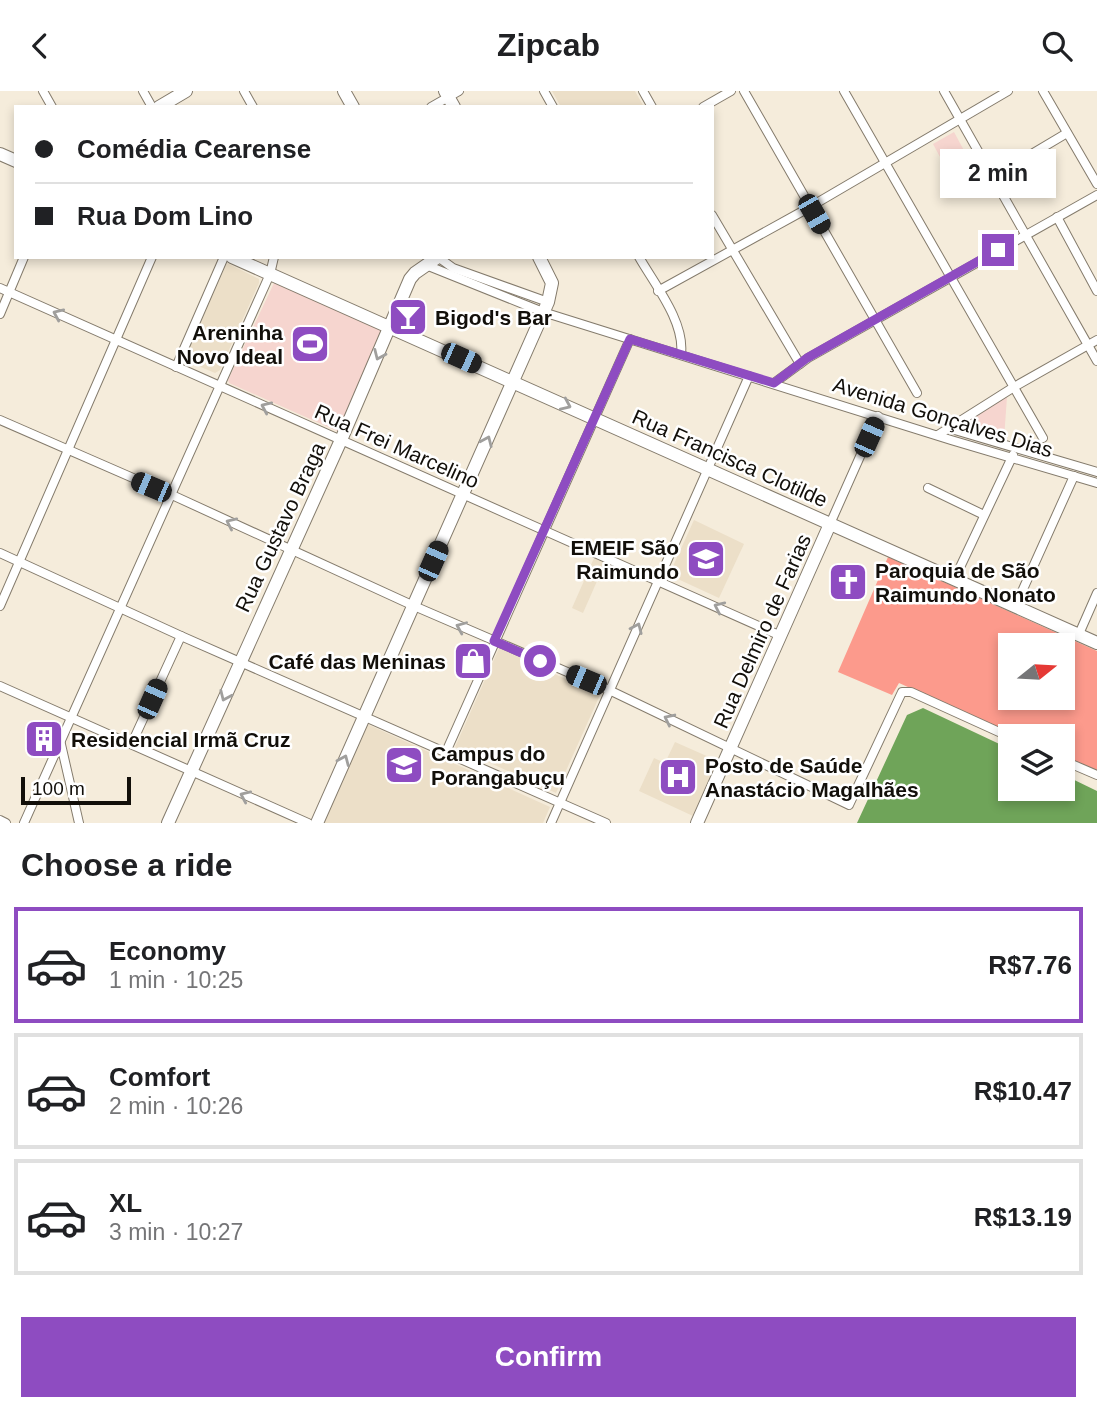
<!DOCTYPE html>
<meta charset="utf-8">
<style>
body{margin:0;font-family:Arial,sans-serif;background:#f6f6f6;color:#202124;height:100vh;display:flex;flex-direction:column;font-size:26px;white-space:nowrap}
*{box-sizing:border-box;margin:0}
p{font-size:23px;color:#757577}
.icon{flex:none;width:38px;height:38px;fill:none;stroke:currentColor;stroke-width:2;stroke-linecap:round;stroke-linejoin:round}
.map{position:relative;height:732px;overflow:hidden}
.sheet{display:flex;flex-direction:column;background:#fff;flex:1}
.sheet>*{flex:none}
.banner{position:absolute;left:14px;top:14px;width:700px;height:154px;border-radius:0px;box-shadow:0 4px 10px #0003;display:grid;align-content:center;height:154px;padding:0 21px;background:#fff}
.needle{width:46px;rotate:72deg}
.fabs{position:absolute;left:998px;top:542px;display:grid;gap:14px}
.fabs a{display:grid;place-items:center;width:77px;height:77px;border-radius:0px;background:#fff;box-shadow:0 4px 10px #0003;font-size:35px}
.scale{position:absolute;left:21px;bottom:18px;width:110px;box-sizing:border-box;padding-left:7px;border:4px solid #120f0a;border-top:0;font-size:19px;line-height:24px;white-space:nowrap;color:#120f0a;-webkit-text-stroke:5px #fff;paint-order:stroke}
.end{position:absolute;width:32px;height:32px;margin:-16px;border:9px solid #8e4cc1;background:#fff;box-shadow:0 0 0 4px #fff}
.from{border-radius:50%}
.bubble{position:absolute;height:49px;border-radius:0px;background:#fff;box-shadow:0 4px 10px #0003;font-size:23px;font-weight:800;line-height:49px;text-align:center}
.car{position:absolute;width:21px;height:42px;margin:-21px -10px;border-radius:9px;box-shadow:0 0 5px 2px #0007;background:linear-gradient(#222 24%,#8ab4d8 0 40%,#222 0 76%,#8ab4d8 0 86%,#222 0)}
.banner b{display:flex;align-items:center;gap:24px;height:66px;font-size:26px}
.banner b+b{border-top:2px solid #e0e0e0}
.banner i{width:18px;height:18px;background:#202124}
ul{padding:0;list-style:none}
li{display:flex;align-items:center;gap:21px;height:116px;margin:0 14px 10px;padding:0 7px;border:4px solid #e0e0e0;border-radius:0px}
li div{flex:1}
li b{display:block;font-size:26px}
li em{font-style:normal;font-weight:800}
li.current{border-color:#8e4cc1}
li>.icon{width:63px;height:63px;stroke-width:1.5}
h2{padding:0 21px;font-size:32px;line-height:84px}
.action{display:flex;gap:14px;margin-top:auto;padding:14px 21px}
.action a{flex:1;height:80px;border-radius:0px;background:#8e4cc1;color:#fff;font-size:28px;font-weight:800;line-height:80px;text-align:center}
header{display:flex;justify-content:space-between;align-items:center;height:91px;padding:0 21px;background:#fff;font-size:32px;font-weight:800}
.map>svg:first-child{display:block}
</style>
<header><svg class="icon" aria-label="back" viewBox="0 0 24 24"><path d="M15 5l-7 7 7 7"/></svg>Zipcab<svg class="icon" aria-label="search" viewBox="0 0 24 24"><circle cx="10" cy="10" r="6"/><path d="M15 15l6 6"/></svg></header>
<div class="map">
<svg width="1097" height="732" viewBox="0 0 1097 732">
<rect width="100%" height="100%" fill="#f5ecdb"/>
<!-- built -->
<g fill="#ecdfc8">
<path d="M552,0H635L644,16H561Z"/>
<path d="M227,172L259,188V192L220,279L215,282L184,269Z"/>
<path d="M694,429L744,453L719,507L669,484Z"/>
<path d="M594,467L605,472L583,522L572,517Z"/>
<path d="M499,557L600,604L556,702L455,656Z"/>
<path d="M367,633L550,716L543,732H323Z"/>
<path d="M675,651L718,670L693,725L639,700L654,667L665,672Z"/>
</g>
<!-- green -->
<g fill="#f6d5cf">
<path d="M954,41L974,78L953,90L933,53Z"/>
<path d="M275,190L384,239L339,339L337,340L229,292L228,289Z"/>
<path d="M1007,306L1004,348L961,336L960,332Z"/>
</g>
<!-- forest -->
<path fill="#fc9a8c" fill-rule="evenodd" d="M888,466L1097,560V681L1062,665V646H1019L899,592L892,604L838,581ZM1010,555H1062V607H1010Z"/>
<!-- water -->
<path fill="#6fa459" d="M923,617L1010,658V698H1062V683L1097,700V732H857L907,624Z"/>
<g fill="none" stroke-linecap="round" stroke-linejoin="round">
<!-- street casing -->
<g stroke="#847b6c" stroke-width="10">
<g id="street">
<path d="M43,0L52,16"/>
<path d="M143,0L152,16"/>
<path d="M244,0L253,16"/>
<path d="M544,0L553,16"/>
<path d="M643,0L652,16"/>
<path d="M744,0L917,302"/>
<path d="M844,0L1043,347"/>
<path d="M944,0L1097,270"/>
<path d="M1043,0L1097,93"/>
<path d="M431,16L459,0"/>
<path d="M703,16L731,0"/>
<path d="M993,86L1067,42"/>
<path d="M712,124L800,273"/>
<path d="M1057,126L1097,200"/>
<path d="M438,166L453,177L548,211"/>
<path d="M639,166C655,194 685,231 681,263"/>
<path d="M426,174L543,221L951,349L1097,392"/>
<path d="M0,197L781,545"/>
<path d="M658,200L803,120L1008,0"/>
<path d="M0,223L24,166"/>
<path d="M176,276L224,166"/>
<path d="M774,292L808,267L1097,104"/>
<path d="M0,329L172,404L414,515L609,599L849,714L902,601H911L1010,646"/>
<path d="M948,337L1097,381"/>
<path d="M938,344L1014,296L1097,249"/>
<path d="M928,397L984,424"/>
<path d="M830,433L878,325"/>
<path d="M0,462L181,545L606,732"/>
<path d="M954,489L1013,364"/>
<path d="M0,515L152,166"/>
<path d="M1015,516L1074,385"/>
<path d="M1079,543L1097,502"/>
<path d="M0,595L308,732"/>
<path d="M60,649L79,732"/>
<path d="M132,652L181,545"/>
<path d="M446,661L630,248"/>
<path d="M1062,669L1097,684"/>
<path d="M0,729L6,732"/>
<path d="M24,732L270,183L274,166"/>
<path d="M551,732L749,285"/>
</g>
</g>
<!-- secondary casing -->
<g stroke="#847b6c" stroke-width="14">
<g id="secondary">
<path d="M344,0L353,16"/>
<path d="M445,0L454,16"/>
<path d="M159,16L186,0"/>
<path d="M0,63L16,70"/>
<path d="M232,166L1097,552"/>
<path d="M168,732L341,349L410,188L415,182L438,166"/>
<path d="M317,732L548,211L552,192L539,166"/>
<path d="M697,732L830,433"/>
</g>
</g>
<!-- street -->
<use href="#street" stroke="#fff" stroke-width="8"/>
<!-- secondary -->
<use href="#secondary" stroke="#fff" stroke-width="12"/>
</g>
<!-- one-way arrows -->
<defs><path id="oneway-chevron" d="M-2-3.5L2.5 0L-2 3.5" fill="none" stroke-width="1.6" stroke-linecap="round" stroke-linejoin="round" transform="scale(1.75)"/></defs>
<g stroke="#a09f9d">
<use href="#oneway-chevron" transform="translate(58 223) rotate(-156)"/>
<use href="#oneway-chevron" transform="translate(379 264) rotate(114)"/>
<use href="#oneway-chevron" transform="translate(566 314) rotate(24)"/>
<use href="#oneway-chevron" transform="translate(266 316) rotate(-156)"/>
<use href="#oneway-chevron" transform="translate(487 350) rotate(-66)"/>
<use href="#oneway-chevron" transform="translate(231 432) rotate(-155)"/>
<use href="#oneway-chevron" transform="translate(719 516) rotate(-155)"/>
<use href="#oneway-chevron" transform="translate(461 536) rotate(-157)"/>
<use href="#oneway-chevron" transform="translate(637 537) rotate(-66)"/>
<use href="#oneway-chevron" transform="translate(225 605) rotate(114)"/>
<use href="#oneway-chevron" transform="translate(669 628) rotate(-154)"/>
<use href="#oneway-chevron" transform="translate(344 669) rotate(-67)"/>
<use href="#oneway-chevron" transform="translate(245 705) rotate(-156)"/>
</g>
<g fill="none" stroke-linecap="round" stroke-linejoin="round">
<!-- route -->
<path stroke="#8e4cc1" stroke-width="9" d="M540,570L494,550L630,248L774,292L807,267L998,159"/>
</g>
<!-- icons -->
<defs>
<g id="bar-square" transform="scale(2.0125)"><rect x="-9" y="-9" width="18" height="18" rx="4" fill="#8e4cc1" stroke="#fff"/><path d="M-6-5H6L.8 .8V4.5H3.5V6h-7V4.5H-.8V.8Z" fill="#fff"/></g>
<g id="stadium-square" transform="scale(2.0125)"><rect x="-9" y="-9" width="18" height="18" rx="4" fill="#8e4cc1" stroke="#fff"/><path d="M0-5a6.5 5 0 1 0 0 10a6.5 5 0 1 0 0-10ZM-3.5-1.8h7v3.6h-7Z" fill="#fff"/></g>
<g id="school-square" transform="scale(2.0125)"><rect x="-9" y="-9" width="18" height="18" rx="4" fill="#8e4cc1" stroke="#fff"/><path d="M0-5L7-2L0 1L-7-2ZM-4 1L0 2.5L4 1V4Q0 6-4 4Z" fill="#fff"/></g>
<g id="church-square" transform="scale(2.0125)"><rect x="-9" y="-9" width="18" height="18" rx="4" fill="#8e4cc1" stroke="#fff"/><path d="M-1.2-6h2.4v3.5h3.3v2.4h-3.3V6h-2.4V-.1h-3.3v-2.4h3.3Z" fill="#fff"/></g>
<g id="shop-square" transform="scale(2.0125)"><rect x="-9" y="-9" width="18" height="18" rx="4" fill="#8e4cc1" stroke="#fff"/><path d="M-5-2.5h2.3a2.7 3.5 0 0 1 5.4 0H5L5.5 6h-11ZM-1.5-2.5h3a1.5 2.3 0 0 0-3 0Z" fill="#fff"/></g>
<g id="building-square" transform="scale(2.0125)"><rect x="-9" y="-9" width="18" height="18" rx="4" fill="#8e4cc1" stroke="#fff"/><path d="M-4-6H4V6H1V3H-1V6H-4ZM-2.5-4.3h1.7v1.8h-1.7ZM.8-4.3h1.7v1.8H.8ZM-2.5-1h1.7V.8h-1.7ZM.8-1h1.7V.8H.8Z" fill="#fff"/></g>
<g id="university-square" transform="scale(2.0125)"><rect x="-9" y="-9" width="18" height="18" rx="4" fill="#8e4cc1" stroke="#fff"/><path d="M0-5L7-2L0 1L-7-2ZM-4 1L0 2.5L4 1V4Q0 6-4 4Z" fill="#fff"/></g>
<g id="hospital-square" transform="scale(2.0125)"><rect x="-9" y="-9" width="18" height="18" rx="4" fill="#8e4cc1" stroke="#fff"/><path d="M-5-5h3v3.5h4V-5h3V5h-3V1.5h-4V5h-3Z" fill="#fff"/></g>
</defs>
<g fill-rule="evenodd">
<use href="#bar-square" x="408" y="226"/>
<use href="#stadium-square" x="310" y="253"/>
<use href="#school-square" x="706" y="468"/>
<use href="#church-square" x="848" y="491"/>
<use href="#shop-square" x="473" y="570"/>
<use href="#building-square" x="44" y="648"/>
<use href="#university-square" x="404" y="674"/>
<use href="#hospital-square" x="678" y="686"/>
</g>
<g text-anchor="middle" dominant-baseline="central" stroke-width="5" stroke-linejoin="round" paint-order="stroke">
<!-- poi labels -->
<g font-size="21" font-weight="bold" fill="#120f0a" stroke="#fff" text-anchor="start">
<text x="435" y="226">Bigod's Bar</text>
<text x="283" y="241" text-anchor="end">Areninha<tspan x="283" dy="24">Novo Ideal</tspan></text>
<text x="679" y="456" text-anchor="end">EMEIF São<tspan x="679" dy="24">Raimundo</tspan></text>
<text x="875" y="479">Paroquia de São<tspan x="875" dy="24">Raimundo Nonato</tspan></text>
<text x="446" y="570" text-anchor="end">Café das Meninas</text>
<text x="71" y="648">Residencial Irmã Cruz</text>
<text x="431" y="662">Campus do<tspan x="431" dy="24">Porangabuçu</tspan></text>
<text x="705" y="674">Posto de Saúde<tspan x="705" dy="24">Anastácio Magalhães</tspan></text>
</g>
<!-- street labels -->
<g font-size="21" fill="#120f0a" stroke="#fff">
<text transform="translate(943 326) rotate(17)">Avenida Gonçalves Dias</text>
<text transform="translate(397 355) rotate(24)">Rua Frei Marcelino</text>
<text transform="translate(730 367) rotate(24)">Rua Francisca Clotilde</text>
<text transform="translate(280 436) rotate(-65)">Rua Gustavo Braga</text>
<text transform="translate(762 540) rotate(-66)">Rua Delmiro de Farias</text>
</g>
</g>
</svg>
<div class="fabs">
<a><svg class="needle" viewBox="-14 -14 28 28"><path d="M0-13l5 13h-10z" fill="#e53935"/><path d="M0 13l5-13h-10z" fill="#757577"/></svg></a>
<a><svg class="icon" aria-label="layers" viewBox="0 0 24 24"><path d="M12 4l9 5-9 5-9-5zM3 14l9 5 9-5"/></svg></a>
</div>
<div class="scale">100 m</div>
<i class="end from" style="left:540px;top:570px"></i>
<i class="end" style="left:998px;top:159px"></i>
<div class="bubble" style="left:940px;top:58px;width:116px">2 min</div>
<i class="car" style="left:814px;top:123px;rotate:150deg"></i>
<i class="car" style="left:461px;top:267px;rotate:114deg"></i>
<i class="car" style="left:869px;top:346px;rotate:24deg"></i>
<i class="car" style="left:151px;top:396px;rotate:293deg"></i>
<i class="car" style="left:433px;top:470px;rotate:24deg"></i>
<i class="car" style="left:586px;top:589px;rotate:293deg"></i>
<i class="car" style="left:152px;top:608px;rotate:24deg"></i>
<div class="banner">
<b><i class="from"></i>Comédia Cearense</b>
<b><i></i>Rua Dom Lino</b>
</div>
</div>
<section class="sheet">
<h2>Choose a ride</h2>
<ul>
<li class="current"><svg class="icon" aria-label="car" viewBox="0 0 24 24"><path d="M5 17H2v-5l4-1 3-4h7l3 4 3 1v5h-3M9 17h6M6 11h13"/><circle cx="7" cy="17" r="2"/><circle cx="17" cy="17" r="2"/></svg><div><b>Economy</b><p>1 min · 10:25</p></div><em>R$7.76</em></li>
<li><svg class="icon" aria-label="car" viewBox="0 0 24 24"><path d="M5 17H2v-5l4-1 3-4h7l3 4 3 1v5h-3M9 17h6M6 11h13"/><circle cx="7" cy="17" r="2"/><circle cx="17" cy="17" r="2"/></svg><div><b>Comfort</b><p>2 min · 10:26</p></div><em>R$10.47</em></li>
<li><svg class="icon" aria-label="car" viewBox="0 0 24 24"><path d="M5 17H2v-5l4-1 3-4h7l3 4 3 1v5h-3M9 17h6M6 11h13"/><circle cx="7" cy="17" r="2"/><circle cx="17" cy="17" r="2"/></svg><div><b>XL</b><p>3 min · 10:27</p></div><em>R$13.19</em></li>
</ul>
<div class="action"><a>Confirm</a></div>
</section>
